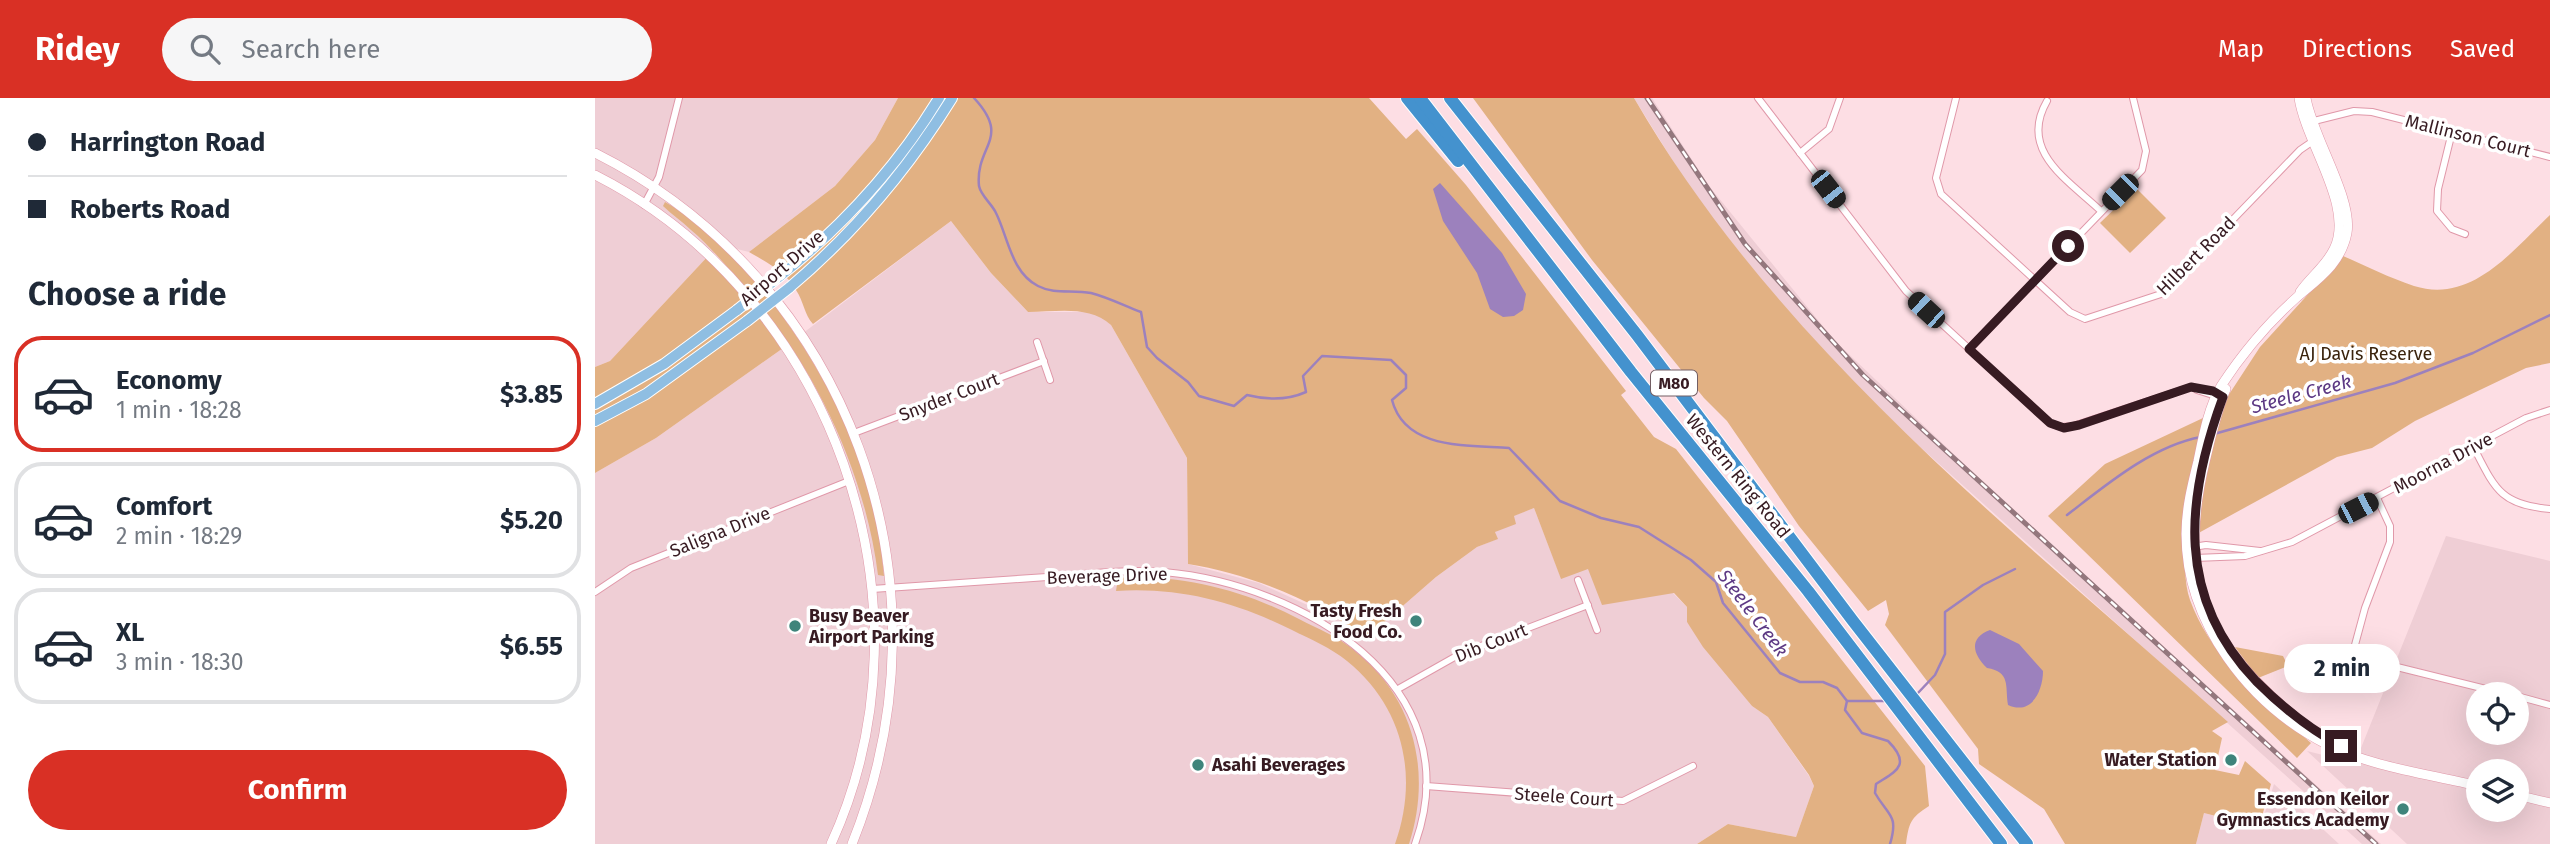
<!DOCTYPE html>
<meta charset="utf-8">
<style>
body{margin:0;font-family:"Fira Sans",sans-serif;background:#f6f6f7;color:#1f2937;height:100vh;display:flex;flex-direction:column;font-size:26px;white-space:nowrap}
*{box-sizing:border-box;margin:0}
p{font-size:23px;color:#747a83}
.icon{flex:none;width:38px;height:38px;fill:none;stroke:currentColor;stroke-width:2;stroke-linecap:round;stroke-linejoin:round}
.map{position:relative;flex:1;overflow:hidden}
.details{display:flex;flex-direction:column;background:#fff;width:595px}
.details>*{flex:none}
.hud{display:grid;align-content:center;height:154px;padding:0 28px;background:#fff}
.tools{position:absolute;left:1871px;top:584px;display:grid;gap:14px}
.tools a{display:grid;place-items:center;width:63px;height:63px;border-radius:50%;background:#fff;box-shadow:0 7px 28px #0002;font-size:35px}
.end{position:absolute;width:32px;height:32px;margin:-16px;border:9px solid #371b22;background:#fff;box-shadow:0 0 0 4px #fff}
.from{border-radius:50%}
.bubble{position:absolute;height:49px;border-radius:24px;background:#fff;box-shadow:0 7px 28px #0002;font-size:23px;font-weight:700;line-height:49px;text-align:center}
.car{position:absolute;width:21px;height:42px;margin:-21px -10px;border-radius:9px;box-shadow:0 0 5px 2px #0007;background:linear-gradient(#222 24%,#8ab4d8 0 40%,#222 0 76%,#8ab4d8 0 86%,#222 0)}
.hud b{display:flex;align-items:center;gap:24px;height:66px;font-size:26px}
.hud b+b{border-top:2px solid #e0e1e3}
.hud i{width:18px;height:18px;background:#1f2937}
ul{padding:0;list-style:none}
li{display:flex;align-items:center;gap:21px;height:116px;margin:0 14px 10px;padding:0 14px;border:4px solid #e0e1e3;border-radius:28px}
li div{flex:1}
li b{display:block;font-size:26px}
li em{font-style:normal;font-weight:700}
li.on{border-color:#d93025}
li>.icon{width:63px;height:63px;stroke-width:1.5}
h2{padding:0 28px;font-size:32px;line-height:84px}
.cta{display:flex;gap:14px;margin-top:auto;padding:14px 28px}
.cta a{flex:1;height:80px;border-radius:42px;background:#d93025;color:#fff;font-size:28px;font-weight:700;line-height:80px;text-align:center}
header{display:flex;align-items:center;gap:42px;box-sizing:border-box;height:98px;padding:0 35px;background:#d93025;color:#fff}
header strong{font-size:33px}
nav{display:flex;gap:38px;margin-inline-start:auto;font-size:24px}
.search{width:490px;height:63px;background:#f6f6f7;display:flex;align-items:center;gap:18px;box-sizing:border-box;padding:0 24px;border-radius:38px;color:#747a83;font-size:26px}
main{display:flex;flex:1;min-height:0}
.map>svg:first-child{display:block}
</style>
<header>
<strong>Ridey</strong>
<div class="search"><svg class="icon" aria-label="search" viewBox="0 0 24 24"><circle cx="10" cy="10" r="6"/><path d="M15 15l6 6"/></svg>Search here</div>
<nav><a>Map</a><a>Directions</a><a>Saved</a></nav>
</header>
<main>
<section class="details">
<div class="hud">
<b><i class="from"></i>Harrington Road</b>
<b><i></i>Roberts Road</b>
</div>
<h2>Choose a ride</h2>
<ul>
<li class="on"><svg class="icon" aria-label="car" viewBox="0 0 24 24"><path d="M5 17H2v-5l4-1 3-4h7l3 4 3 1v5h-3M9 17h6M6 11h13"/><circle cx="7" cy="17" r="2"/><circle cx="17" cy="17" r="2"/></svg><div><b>Economy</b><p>1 min · 18:28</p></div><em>$3.85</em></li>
<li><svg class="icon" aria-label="car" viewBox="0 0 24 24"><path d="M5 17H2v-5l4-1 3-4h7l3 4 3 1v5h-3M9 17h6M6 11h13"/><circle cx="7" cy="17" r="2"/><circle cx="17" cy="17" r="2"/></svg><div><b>Comfort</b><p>2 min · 18:29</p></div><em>$5.20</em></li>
<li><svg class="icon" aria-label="car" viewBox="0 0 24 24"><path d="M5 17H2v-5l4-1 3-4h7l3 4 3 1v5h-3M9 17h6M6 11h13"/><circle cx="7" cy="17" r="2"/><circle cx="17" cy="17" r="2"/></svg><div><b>XL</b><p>3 min · 18:30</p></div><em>$6.55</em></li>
</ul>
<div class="cta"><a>Confirm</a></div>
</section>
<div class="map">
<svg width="1955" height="746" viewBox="0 0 1955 746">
<rect width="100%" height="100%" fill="#fddee4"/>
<!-- built -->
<g fill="#efced5" fill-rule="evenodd">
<path d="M0,0H303L280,42L240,88L154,154L134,149L114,157L15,263L0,269Z"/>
<path d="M1039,0H1057L1114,88L1240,243L1406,401L1786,746H1767L1323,347L1251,277L1193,215L1099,97Z"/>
<path d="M356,123L396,175L433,214H491L504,216L516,227L592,360L593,466L664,485L750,524L771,540L841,479L882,449L902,441L900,434L918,418L939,410L966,480L993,470L1068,495H1078L1092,509V524L1157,608L1173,619L1214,678L1219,688L1201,739L1133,726L1102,746H0V375L61,340L191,248Z"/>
<path d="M1851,438L1955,463V746H1812L1712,653L1760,665ZM1883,597H1922V635H1883ZM1883,674H1922V712H1883Z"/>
<path d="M1679,686L1744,746H1601L1609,715L1665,730Z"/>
</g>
<!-- green -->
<g fill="#e2b183">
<path d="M303,0H774L811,41L822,31L871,87L1031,293L1026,297L1059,339L1081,351L1330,668L1334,708C1315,720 1314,725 1311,746H1102L1133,726L1201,739L1219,688L1214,677L1173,619L1157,608L1108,549L1092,524V509L1079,495L1007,507L993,471L966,481L939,410L919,418L921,426L900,434L903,441L882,449L841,479L771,540C724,504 652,475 593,466L592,360L516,227C494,207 462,214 433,214L396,175L356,123L218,226C209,216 209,204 201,192C191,174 171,164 154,154L240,88L280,42Z"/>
<path d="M878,0H1039C1185,252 1419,433 1633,624L1617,633L1627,640L1620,672L1644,677L1650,663L1676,686L1664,729L1609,715L1601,746H1470L1449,711L1384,666L1383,651L1290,527L1294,516L1291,502L1273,513L1204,428L1132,323L1109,300L997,162Z"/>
<path d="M1541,90L1571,120L1535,155L1505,125Z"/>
<path d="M70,104C167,159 264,317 283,425C286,443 287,461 289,478L283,477C270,373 218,263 147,186C131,168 115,148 96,132C87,123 77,117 68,108Z"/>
<path d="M1955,117V265L1931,270L1820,323L1777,350L1742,359L1589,443C1590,461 1589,485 1595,502C1617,562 1670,604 1716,645L1702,660L1453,418L1510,366L1608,320L1611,323L1631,301L1665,249L1748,158C1771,168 1795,180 1819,188C1877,206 1917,153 1955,117Z"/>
<path d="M114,157L191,248L61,340L0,375V269L15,263Z"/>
<path d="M534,479C596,479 650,493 704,521C723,531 744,539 760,553C820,600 837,675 814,746H800C824,679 809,609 752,563C736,550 715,541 697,532C640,504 585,489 521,493L523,480Z"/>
<path d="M1640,549L1688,558L1693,568L1663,580Z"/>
</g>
<!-- water -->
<g fill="#9c81bd">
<path d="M845,85L907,155L931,196L928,212L919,218L908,219L895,211L882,175L848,123L838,91Z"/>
<path d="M1395,532L1424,546L1448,573C1448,592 1437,618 1413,607C1410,588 1416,574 1392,570C1378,557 1373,540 1395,532Z"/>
</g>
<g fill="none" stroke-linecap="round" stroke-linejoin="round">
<!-- stream -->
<g stroke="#9c81bd" stroke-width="2.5">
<path d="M379,0C417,41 380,47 384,88C386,98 397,106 401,115C413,139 416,174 443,188C460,197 478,191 496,195C512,199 530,208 546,214L552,249L562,260L593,284L604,298L639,308L652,297C672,302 691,303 711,294L708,278L727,258L796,262L811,277V290L797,302C810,352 872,347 914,350L965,403L1006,420L1044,429L1096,462L1121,484L1128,505L1185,575L1205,584H1228L1242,590L1252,603"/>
<path d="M1619,336L1800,285L1878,255L1955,217"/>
<path d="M1472,417C1511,387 1557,348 1606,339"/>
<path d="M1322,596L1340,577L1350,556V514L1388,487L1420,471"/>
<path d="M1291,603H1252L1250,612L1267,635L1293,643C1318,668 1299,674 1281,686L1280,695C1293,718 1304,716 1295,746"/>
</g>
<!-- street casing -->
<g stroke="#e098a9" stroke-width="8">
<g id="street">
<path d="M1163,0L1311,193L1455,325L1466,329L1478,328L1596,289L1625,297"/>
<path d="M1361,0L1341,80L1346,96L1475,214L1490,221L1566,196L1705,52L1721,41"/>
<path d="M1452,3C1423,53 1473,82 1506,113"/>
<path d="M1715,24L1759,13L1777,14L1955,59"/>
<path d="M1857,34L1843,91L1842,113L1857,131L1870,136"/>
<path d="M1205,55L1234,31L1245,0"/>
<path d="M49,107L64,79L84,0"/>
<path d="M442,244L455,282"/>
<path d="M1374,251L1547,72L1551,53L1538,0"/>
<path d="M1602,292L1624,299"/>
<path d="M259,335L449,263"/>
<path d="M1879,350C1900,391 1906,407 1955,411"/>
<path d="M1598,449L1611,447L1665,453"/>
<path d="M1600,460L1650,458L1697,444L1931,320L1955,312"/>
<path d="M983,482L1002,532"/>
<path d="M277,491C335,487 394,483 452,479C490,476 530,471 569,474C705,486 878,585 820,746"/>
<path d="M0,494L36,470L254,383"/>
<path d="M1703,558C1719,566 1739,582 1754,569L1770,510L1795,444V428L1782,400"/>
<path d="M1802,569L1915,597"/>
<path d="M803,591L865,556L993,507"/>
<path d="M1922,598L1955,607"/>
<path d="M831,688L1028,703L1098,668"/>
</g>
</g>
<!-- secondary casing -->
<g stroke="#e098a9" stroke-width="10">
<g id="secondary">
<path d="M1704,0C1711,46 1760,109 1739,151C1731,168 1715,179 1705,194"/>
<path d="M1711,0C1718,40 1758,100 1752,135C1746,166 1723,181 1701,200C1673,225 1647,256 1626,288C1613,310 1608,339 1603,363C1597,387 1591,411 1591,436C1591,525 1654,606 1731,646C1776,669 1834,676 1883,688"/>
<path d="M0,55C255,183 363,483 257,746"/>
<path d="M0,77C237,197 347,504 236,746"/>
<path d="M1631,291C1621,315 1616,339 1610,364C1582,480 1612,548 1704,622"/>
<path d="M1922,697L1955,705"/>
</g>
</g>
<!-- primary casing -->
<g stroke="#fff" stroke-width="12">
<g id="primary">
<path d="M185,178C248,128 302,69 344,0"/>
<path d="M194,190C258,136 313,71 357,0"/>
<path d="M0,306L69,266L142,212"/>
<path d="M0,323L51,296L152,223"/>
</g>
</g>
<!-- highway casing -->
<g stroke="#fff" stroke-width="14">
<g id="highway">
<path d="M812,0L863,63"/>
<path d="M825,0L1036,274L1213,493L1406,746"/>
<path d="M855,0L1042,237L1258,523L1432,746"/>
</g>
</g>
<!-- street -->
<use href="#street" stroke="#fff" stroke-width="6"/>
<!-- secondary -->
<use href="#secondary" stroke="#fff" stroke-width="9"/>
<!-- primary -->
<use href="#primary" stroke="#8fbee2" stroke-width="10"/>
<!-- highway -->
<use href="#highway" stroke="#4492ce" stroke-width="12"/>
<!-- rail casing -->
<g stroke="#94777d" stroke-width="5">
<path id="rail" d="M1052,0L1150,146L1268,277L1781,746"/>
</g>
<!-- rail -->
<use href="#rail" stroke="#fff" stroke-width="2.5" stroke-dasharray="8" stroke-linecap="butt"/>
<!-- primary-bridge casing -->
<g stroke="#fff" stroke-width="12" stroke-linecap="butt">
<g id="primary-bridge">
<path d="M142,212L185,178"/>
<path d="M152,223L194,190"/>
</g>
</g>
<!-- primary-bridge -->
<use href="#primary-bridge" stroke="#8fbee2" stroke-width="10"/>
</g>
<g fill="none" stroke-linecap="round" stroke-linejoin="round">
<!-- route -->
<path stroke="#371b22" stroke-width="9" d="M1473,148L1374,251L1455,325L1469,330L1484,327L1596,289L1618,293L1628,299C1590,402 1581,499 1661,583C1687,609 1714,631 1746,648"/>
</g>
<!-- markers -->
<g fill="#3f847b" stroke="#fff" stroke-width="2.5">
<circle cx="821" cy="523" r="7"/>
<circle cx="200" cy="528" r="7"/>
<circle cx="1636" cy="662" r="7"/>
<circle cx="603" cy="667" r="7"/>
<circle cx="1808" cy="711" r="7"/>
</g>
<g text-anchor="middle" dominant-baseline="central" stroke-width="7" stroke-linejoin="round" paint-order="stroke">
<!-- shield labels -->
<rect fill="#fff" stroke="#735f64" stroke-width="2" x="1056" y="272.5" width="46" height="25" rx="5"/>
<g font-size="16" font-weight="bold" fill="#371b22">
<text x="1079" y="285">M80</text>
</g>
<!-- street labels -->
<g font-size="18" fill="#371b22" stroke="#fff">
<text transform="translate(1873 38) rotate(14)">Mallinson Court</text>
<text transform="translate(1601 158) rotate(-45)">Hilbert Road</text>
<text transform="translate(187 170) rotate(-41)">Airport Drive</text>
<text transform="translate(354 299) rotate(-21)">Snyder Court</text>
<text transform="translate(1848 365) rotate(-28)">Moorna Drive</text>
<text transform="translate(1143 378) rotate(51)">Western Ring Road</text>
<text transform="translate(125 434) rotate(-22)">Saligna Drive</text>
<text transform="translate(512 478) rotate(-2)">Beverage Drive</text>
<text transform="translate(896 545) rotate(-22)">Dib Court</text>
<text transform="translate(969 699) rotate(4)">Steele Court</text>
</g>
<!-- park labels -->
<g font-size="18" fill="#3b240d" stroke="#fff">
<text x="1771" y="256">AJ Davis Reserve</text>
</g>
<!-- poi labels -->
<g font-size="18" font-weight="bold" fill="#371b22" stroke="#fff" text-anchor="end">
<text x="807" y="513">Tasty Fresh<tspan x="807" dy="21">Food Co.</tspan></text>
<text x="214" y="518" text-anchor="start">Busy Beaver<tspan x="214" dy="21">Airport Parking</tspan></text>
<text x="1622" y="662">Water Station</text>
<text x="617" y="667" text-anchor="start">Asahi Beverages</text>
<text x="1794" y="701">Essendon Keilor<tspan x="1794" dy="21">Gymnastics Academy</tspan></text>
</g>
<!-- water labels -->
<g font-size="19" font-style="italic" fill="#5d3984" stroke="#fff">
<text transform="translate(1706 296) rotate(-15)">Steele Creek</text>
<text transform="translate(1158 515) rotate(53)">Steele Creek</text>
</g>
</g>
</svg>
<div class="tools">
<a><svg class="icon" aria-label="locate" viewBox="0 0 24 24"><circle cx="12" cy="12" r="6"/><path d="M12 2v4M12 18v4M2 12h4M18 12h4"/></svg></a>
<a><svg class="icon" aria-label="layers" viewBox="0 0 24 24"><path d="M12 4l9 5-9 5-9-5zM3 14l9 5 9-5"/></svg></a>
</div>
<i class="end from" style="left:1473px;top:148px"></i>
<i class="end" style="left:1746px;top:648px"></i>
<div class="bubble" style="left:1689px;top:546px;width:116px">2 min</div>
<i class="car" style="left:1233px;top:91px;rotate:142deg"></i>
<i class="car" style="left:1525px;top:94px;rotate:225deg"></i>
<i class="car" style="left:1331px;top:212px;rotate:313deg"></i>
<i class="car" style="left:1763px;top:410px;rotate:63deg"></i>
</div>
</main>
